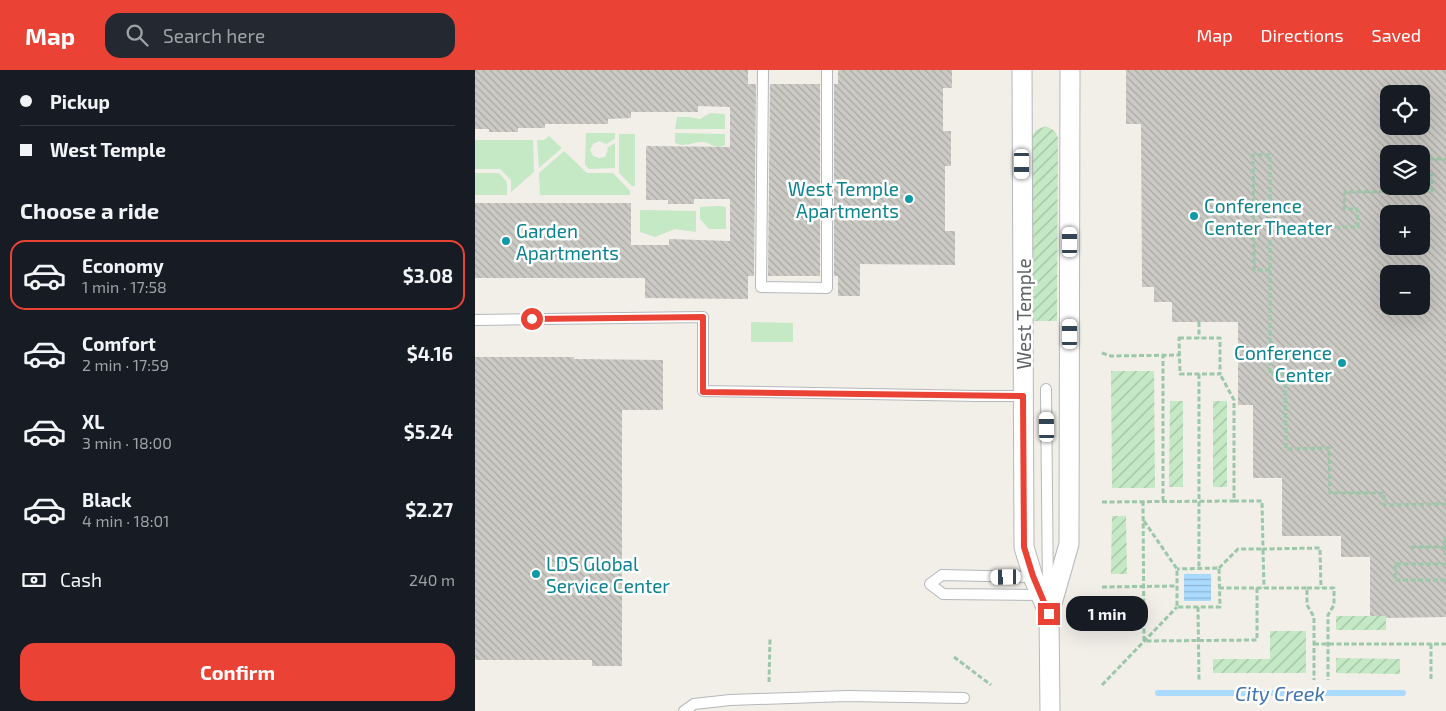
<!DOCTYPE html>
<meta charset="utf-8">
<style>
body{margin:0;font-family:"Exo 2",sans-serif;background:#242831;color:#f1f3f6;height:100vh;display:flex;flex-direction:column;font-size:19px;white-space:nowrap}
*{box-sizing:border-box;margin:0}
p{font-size:16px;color:#9ea1a6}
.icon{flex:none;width:28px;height:28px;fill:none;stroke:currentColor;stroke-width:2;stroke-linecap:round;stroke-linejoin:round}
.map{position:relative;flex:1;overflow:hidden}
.drawer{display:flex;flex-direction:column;background:#171b24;width:475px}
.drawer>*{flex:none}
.banner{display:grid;align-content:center;height:110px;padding:0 20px;background:#171b24}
.controls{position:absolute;left:905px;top:15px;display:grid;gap:10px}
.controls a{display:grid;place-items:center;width:50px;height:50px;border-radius:10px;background:#171b24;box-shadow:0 5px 20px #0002;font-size:25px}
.end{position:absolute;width:22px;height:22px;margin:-11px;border:6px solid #ea4335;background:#fff;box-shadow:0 0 0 2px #fff}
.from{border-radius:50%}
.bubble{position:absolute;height:35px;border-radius:15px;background:#171b24;box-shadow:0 5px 20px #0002;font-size:16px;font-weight:700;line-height:35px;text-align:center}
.car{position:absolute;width:15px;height:30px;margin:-15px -8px;border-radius:6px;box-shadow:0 0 4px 1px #0007;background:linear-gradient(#fff 24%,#345 0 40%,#fff 0 76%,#345 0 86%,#fff 0)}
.banner b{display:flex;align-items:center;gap:18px;height:48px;font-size:19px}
.banner b+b{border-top:1px solid #363941}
.banner i{width:12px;height:12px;background:#f1f3f6}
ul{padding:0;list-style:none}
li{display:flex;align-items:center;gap:15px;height:70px;margin:0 10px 8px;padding:0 10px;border:2px solid transparent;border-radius:15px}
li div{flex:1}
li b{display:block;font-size:19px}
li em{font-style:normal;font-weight:700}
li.on{border-color:#ea4335}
li>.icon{width:45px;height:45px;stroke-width:1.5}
h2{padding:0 20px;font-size:22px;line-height:60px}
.pay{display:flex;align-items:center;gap:12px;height:55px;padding:0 20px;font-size:19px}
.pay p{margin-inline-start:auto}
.cta{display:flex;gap:10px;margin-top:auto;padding:10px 20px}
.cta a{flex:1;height:58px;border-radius:15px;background:#ea4335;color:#fff;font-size:20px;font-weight:700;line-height:58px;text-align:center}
header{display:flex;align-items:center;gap:30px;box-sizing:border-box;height:70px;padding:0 25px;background:#ea4335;color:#fff}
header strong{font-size:24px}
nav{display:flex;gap:28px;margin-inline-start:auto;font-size:18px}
.search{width:350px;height:45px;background:#242831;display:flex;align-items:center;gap:12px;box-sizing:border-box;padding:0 18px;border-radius:15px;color:#9ea1a6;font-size:19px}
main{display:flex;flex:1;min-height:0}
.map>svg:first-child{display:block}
</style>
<header>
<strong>Map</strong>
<div class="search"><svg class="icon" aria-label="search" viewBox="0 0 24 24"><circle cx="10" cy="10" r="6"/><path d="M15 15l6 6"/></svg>Search here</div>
<nav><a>Map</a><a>Directions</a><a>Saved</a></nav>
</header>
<main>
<section class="drawer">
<div class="banner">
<b><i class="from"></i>Pickup</b>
<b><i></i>West Temple</b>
</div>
<h2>Choose a ride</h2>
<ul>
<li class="on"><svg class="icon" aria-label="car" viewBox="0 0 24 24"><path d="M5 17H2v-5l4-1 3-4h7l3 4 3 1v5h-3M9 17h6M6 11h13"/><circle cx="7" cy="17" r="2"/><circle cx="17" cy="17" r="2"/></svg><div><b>Economy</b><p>1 min · 17:58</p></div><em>$3.08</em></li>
<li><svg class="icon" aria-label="car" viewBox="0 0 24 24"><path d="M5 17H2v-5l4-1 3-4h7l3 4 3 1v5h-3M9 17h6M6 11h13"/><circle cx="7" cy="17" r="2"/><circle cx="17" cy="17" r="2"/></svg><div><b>Comfort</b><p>2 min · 17:59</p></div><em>$4.16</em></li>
<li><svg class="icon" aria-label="car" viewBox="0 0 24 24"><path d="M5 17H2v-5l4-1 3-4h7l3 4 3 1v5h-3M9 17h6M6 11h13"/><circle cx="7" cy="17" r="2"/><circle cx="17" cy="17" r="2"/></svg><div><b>XL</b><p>3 min · 18:00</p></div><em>$5.24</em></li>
<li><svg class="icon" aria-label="car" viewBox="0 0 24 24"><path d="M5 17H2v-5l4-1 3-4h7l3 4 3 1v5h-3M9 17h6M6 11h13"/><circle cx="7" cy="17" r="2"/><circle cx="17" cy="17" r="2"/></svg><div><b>Black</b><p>4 min · 18:01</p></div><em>$2.27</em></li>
</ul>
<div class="pay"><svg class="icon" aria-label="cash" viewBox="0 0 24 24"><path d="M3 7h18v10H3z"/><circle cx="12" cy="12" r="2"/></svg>Cash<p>240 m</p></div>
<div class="cta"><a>Confirm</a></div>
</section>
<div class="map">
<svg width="971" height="641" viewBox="0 0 971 641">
<defs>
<pattern id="garden-furrows" width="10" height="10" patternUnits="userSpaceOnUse" patternTransform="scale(1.25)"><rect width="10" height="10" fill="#c5e8c5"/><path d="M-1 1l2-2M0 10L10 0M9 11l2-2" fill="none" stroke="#a3c0a4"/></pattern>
<pattern id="water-rules" width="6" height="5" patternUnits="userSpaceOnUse" patternTransform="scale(1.25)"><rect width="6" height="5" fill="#aadaff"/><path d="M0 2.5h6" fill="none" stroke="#8eb4d2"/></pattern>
<pattern id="building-back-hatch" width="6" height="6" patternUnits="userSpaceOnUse" patternTransform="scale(1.25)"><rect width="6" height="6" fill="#cccac5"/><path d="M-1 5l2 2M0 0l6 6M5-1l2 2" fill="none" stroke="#a9a8a4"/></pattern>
</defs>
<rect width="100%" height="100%" fill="#f1efe8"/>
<!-- grass -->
<g fill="#c5e8c5">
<path d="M235,43L250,44V59H200L202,47H214L225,49Z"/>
<path d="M111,63H140V69L131,74L124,71L118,74L115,80L118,86L124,88L130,87L133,80L132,78L140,73V98L114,99L110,95Z"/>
<path d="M200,63L250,64V75C240,80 237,73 228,72C218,71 211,78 200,73Z"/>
<path d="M144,64H160V116H157L144,103Z"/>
<path d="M74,66L87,78L64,98L62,70H69Z"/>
<path d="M0,70H58L59,102L36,122V110L25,99H0Z"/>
<path d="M89,81L112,103H138L155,121V125H65L64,103Z"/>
<path d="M0,103H24L32,112V125H0Z"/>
<path d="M244,136L251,137V159H234L225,149V137Z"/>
<path d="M165,140L221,141V162L200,159L180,167L165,162Z"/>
<path d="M276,252L318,253V272H276Z"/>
</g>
<!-- garden -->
<g fill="url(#garden-furrows)">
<path d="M571,56L580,61L583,68L582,251H556L557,67L561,60Z"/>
<path d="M636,301H679L680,418H637Z"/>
<path d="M695,331H708V417H694Z"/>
<rect x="738" y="331" width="14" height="86"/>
<path d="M637,446H651L652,504H636Z"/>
<rect x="861" y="546" width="50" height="14"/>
<path d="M795,561H831V603H738V589H795Z"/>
<path d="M861,588L925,589V604L861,603Z"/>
</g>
<!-- water -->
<rect fill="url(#water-rules)" x="709" y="504" width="27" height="27"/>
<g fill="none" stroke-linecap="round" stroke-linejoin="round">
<!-- stream -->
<path stroke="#aadaff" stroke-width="6" d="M683,623H928"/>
</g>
<!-- building -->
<g fill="url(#building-back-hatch)" fill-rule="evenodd">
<path d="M0,0H273V14H281L279,206H273V229L170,228V208H0V133H156V175H194V169L255,171V129H219V134H193V130H171V76L255,77V37L223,36V42H156V48L133,49V54H70V58H43V62H14V59H0Z"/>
<path d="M363,0H477V18H468V61H476V96H470V161H480V195L385,194V226H363V206H359V14H363Z"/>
<path d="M651,0H971V547L911,548V546H895V487H866V466H807V408H778V335H763V252H697V232H679V217H667L666,54H651ZM914,24H946V56H914ZM914,84H946V116H914ZM914,144H946V176H914ZM914,204H946V236H914Z"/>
<path d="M295,14H345V206H293Z"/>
<path d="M0,287H99V289L188,290V340H147V596H117V590H0Z"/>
</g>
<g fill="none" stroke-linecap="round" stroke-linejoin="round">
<!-- service casing -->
<g stroke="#b5b8bc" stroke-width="12">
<g id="service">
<path d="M288,0L286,217L352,218V0"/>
<path d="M0,250L228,247V321L502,326H548"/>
<path d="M571,319L573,525"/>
<path d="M558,507L467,505L455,514L468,524L567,525"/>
<path d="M209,641L219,634L255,630L372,626L489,628"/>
</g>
</g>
<!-- minor casing -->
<g stroke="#b5b8bc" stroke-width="21">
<g id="minor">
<path d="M547,0L549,477L558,507L574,544L575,641"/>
<path d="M574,544L594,474L595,0"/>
</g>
</g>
<!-- path -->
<g stroke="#9cc7a9" stroke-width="3" stroke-dasharray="5 2.5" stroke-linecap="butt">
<path d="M946,89H971"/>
<path d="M946,105H957V121L870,122L869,139H882L883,157L795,158V304H810L811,379L854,378L855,423H909V435L971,434"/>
<path d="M795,200H779L778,85H795V158"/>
<path d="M724,252V268"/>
<path d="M704,268H745V304H705Z"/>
<path d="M627,283L636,286L705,285"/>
<path d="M724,304V498"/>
<path d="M668,431L669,571L782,570V518"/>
<path d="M688,431V286"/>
<path d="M759,431H787L788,479L845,478L846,518"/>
<path d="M627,432L759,431V330L745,304"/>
<path d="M669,451L702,499V537H745L744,498L702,499"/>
<path d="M971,469H970V484H971"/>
<path d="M936,477H970"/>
<path d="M971,494H920V510H971"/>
<path d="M744,498L763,479H788L789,518"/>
<path d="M627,517L702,516"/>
<path d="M744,518H832V535L839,547V610"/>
<path d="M832,518H859V535L853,545V610"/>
<path d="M723,537L724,611"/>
<path d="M839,574H971"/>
<path d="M956,574V610"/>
<path d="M479,587L516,615"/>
<path d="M294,612L295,568"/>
<path d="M627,615L702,537"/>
</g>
<!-- service -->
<use href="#service" stroke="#fff" stroke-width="10"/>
<!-- minor -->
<use href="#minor" stroke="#fff" stroke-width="19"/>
</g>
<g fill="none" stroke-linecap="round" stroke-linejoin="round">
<!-- route -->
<path stroke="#ea4335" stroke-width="6" d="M57,249L228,247V322L548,326L549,477L558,506L574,544"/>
</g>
<!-- markers -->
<g fill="#0f9aa8" stroke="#fff" stroke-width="2">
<circle cx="434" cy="129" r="5"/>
<circle cx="719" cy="146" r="5"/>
<circle cx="31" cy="171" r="5"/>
<circle cx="867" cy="293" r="5"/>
<circle cx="61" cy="504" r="5"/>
</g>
<g text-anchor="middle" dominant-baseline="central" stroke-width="5" stroke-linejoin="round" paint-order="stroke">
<!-- culture labels -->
<g font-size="19" fill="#0d838f" stroke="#fff" text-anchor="start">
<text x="424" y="118" text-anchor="end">West Temple<tspan x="424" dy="22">Apartments</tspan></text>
<text x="729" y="135">Conference<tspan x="729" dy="22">Center Theater</tspan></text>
<text x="41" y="160">Garden<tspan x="41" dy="22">Apartments</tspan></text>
<text x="857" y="282" text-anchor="end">Conference<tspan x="857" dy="22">Center</tspan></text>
<text x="71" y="493">LDS Global<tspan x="71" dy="22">Service Center</tspan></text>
</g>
<!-- street labels -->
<g font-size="19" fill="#5f6368" stroke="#fff">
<text transform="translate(548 244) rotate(-90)">West Temple</text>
</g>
<!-- water labels -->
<g font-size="20" font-style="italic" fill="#4174aa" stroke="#fff">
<text x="805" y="623">City Creek</text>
</g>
</g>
</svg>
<div class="controls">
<a><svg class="icon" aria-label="locate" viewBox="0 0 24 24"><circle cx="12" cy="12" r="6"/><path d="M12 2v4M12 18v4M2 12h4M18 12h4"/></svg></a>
<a><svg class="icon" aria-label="layers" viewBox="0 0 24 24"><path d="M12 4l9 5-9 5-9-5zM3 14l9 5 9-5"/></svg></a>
<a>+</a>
<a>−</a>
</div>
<i class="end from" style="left:57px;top:249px"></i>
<i class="end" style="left:574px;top:544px"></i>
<div class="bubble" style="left:591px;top:526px;width:82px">1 min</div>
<i class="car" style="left:547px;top:94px;rotate:180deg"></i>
<i class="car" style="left:595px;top:172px;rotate:0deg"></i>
<i class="car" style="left:595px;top:264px;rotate:0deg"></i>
<i class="car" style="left:572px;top:357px;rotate:359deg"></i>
<i class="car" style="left:531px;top:507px;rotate:269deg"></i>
</div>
</main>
